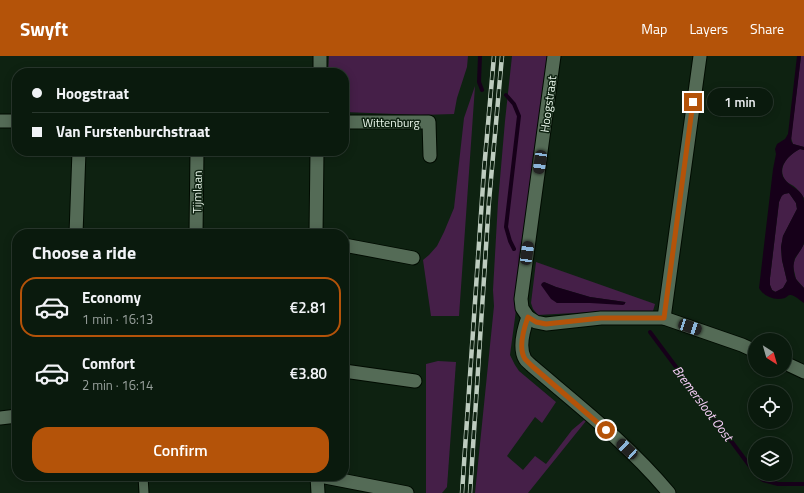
<!DOCTYPE html>
<meta charset="utf-8">
<style>
body{margin:0;font-family:"Titillium Web",sans-serif;background:#132316;color:#f1f3f6;height:100vh;display:flex;flex-direction:column;font-size:15px;white-space:nowrap}
*{box-sizing:border-box;margin:0}
p{font-size:13px;color:#99a19d}
.icon{flex:none;width:22px;height:22px;fill:none;stroke:currentColor;stroke-width:2;stroke-linecap:round;stroke-linejoin:round}
.map{position:relative;flex:1;overflow:hidden}
.side{position:absolute;left:12px;top:173px;width:337px;height:252px;display:flex;flex-direction:column;background:#0a1a0d;border-radius:16px;box-shadow:0 2px 10px #0003,0 0 0 1px #2a382e}
.side>*{flex:none}
.top-card{position:absolute;left:12px;top:12px;width:337px;height:88px;border-radius:16px;box-shadow:0 2px 10px #0003,0 0 0 1px #2a382e;display:grid;align-content:center;height:88px;padding:0 20px;background:#0a1a0d}
.needle{width:26px;rotate:143deg}
.buttons{position:absolute;left:748px;top:277px;display:grid;gap:8px}
.buttons a{display:grid;place-items:center;width:44px;height:44px;border-radius:50%;background:#0a1a0d;box-shadow:0 2px 10px #0003,0 0 0 1px #2a382e;font-size:20px}
.end{position:absolute;width:18px;height:18px;margin:-9px;border:5px solid #b45309;background:#fff;box-shadow:0 0 0 2px #fff}
.from{border-radius:50%}
.bubble{position:absolute;height:28px;border-radius:14px;background:#0a1a0d;box-shadow:0 2px 10px #0003,0 0 0 1px #2a382e;font-size:13px;font-weight:600;line-height:28px;text-align:center}
.car{position:absolute;width:12px;height:24px;margin:-12px -6px;border-radius:5px;box-shadow:0 0 3px 1px #0007;background:linear-gradient(#222 24%,#8ab4d8 0 40%,#222 0 76%,#8ab4d8 0 86%,#222 0)}
.top-card b{display:flex;align-items:center;gap:14px;height:38px;font-size:15px}
.top-card b+b{border-top:1px solid #2a382e}
.top-card i{width:10px;height:10px;background:#f1f3f6}
ul{padding:0;list-style:none}
li{display:flex;align-items:center;gap:12px;height:60px;margin:0 8px 6px;padding:0 12px;border:2px solid transparent;border-radius:16px}
li div{flex:1}
li b{display:block;font-size:15px}
li em{font-style:normal;font-weight:600}
li.selected{border-color:#b45309}
li>.icon{width:36px;height:36px;stroke-width:1.5}
h2{padding:0 20px;font-size:18px;line-height:48px}
.cta{display:flex;gap:8px;margin-top:auto;padding:8px 20px}
.cta a{flex:1;height:46px;border-radius:16px;background:#b45309;color:#fff;font-size:16px;font-weight:600;line-height:46px;text-align:center}
header{display:flex;align-items:center;gap:24px;box-sizing:border-box;height:56px;padding:0 20px;background:#b45309;color:#fff}
header strong{font-size:19px}
nav{display:flex;gap:22px;margin-inline-start:auto;font-size:14px}
.map>svg:first-child{display:block}
</style>
<header>
<strong>Swyft</strong>
<nav><a>Map</a><a>Layers</a><a>Share</a></nav>
</header>
<div class="map">
<svg width="804" height="437" viewBox="0 0 804 437">
<rect width="100%" height="100%" fill="#0e2211"/>
<!-- green -->
<g fill="#451f48" fill-rule="evenodd">
<path d="M329,0H468L467,11L457,42L454,58L420,59L344,56V17H328Z"/>
<path d="M512,0H550L510,299L515,309L519,315L556,346L542,367L535,361L507,400L523,414L535,400L546,408L572,374L584,364L586,365L528,437H475L494,250L493,234L498,146L505,65Z"/>
<path d="M801,0H804V91L793,88L791,82Z"/>
<path d="M475,30L459,260H431L423,204L429,199L437,190L444,176L454,152L464,62Z"/>
<path d="M800,93L804,94V142C802,139 799,135 796,132C793,129 789,128 786,125C776,112 788,99 800,93Z"/>
<path d="M789,137L796,147L797,153L783,180L781,191L782,204L787,225L783,232L776,236L772,234L770,229V222L779,146C782,139 781,138 789,137Z"/>
<path d="M804,188V232L796,223L793,210L795,203Z"/>
<path d="M536,206L655,248L653,255L648,257L611,255L538,259L533,253L531,247ZM544,226L556,231L590,241L625,246L626,247H557Z"/>
<path d="M438,305L456,306L447,431L442,437H426V308Z"/>
</g>
<!-- water -->
<g fill="#160019" fill-rule="evenodd">
<path d="M797,0H801L791,85L793,88L804,91V94L800,93C788,99 774,114 787,126C794,133 804,135 804,146C804,158 804,175 804,186C803,193 798,197 795,202C793,207 793,218 796,223C798,226 802,230 804,232V247C801,245 793,238 790,239C788,239 787,241 785,242C775,245 764,241 759,232L773,113L776,98L775,93L777,88L785,83L788,78ZM789,137L796,147L797,153L783,180L781,191L782,204L787,225L783,232L775,236L772,234L770,229V222L779,146C782,140 781,138 789,137Z"/>
<path d="M544,226L556,231L590,241L625,246V248L623,249L590,247H557L551,243L541,229L542,227Z"/>
</g>
<g fill="none" stroke-linecap="round" stroke-linejoin="round">
<!-- stream -->
<g stroke="#160019" stroke-width="4">
<path d="M480,0L479,26L482,34"/>
<path d="M506,39L514,48L519,60L506,171L510,185L514,193"/>
<path d="M650,276L755,417"/>
<path d="M756,418L763,424L778,428H804"/>
</g>
<!-- pedestrian casing -->
<g stroke="#000b01" stroke-width="11">
<path id="pedestrian" d="M143,420L144,437"/>
</g>
<!-- minor casing -->
<g stroke="#000b01" stroke-width="15">
<g id="minor">
<path d="M554,0L521,243L522,252L528,261C524,272 518,291 525,303C526,305 530,308 532,310C579,350 629,389 669,437"/>
<path d="M320,17V0"/>
<path d="M0,65H17"/>
<path d="M344,66H429L430,100"/>
<path d="M76,178L79,95"/>
<path d="M196,178L197,95"/>
<path d="M316,178L317,95"/>
<path d="M344,189L413,202"/>
<path d="M528,261L536,266L546,268L601,262H664L742,289L755,295"/>
<path d="M664,262L700,0"/>
<path d="M785,307L804,316"/>
<path d="M344,315L415,325"/>
<path d="M0,362L17,360"/>
<path d="M317,420L318,437"/>
<path d="M320,420L407,437"/>
</g>
</g>
<!-- pedestrian -->
<use href="#pedestrian" stroke="#546b56" stroke-width="9"/>
<!-- minor -->
<use href="#minor" stroke="#546b56" stroke-width="13"/>
<!-- rail casing -->
<g stroke="#bdccbf" stroke-width="4.5">
<g id="rail">
<path d="M462,437L484,114L494,0"/>
<path d="M470,437L489,145L502,0"/>
</g>
</g>
<!-- rail -->
<use href="#rail" stroke="#0e2211" stroke-width="3" stroke-dasharray="9" stroke-linecap="butt"/>
</g>
<g fill="none" stroke-linecap="round" stroke-linejoin="round">
<!-- route -->
<path stroke="#b45309" stroke-width="5" d="M606,374L532,310C530,308 527,305 525,303C518,292 524,272 528,261L536,266L546,268L601,262H664L693,46"/>
</g>
<g text-anchor="middle" dominant-baseline="central" stroke-width="3" stroke-linejoin="round" paint-order="stroke">
<!-- street labels -->
<g font-size="12" fill="#ebf8ec" stroke="#0e2211">
<text transform="translate(548 48) rotate(-82)">Hoogstraat</text>
<text x="391" y="66">Wittenburg</text>
<text transform="translate(197 136) rotate(-89)">Tijmlaan</text>
</g>
<!-- water labels -->
<g font-size="13" font-style="italic" fill="#fcd2fd" stroke="#0e2211">
<text transform="translate(703 347) rotate(53)">Bremersloot Oost</text>
</g>
</g>
</svg>
<div class="buttons">
<a><svg class="needle" viewBox="-14 -14 28 28"><path d="M0-13l5 13h-10z" fill="#e53935"/><path d="M0 13l5-13h-10z" fill="#99a19d"/></svg></a>
<a><svg class="icon" aria-label="locate" viewBox="0 0 24 24"><circle cx="12" cy="12" r="6"/><path d="M12 2v4M12 18v4M2 12h4M18 12h4"/></svg></a>
<a><svg class="icon" aria-label="layers" viewBox="0 0 24 24"><path d="M12 4l9 5-9 5-9-5zM3 14l9 5 9-5"/></svg></a>
</div>
<i class="end from" style="left:606px;top:374px"></i>
<i class="end" style="left:693px;top:46px"></i>
<div class="bubble" style="left:707px;top:32px;width:66px">1 min</div>
<i class="car" style="left:540px;top:106px;rotate:188deg"></i>
<i class="car" style="left:527px;top:197px;rotate:8deg"></i>
<i class="car" style="left:690px;top:271px;rotate:109deg"></i>
<i class="car" style="left:627px;top:393px;rotate:313deg"></i>
<div class="top-card">
<b><i class="from"></i>Hoogstraat</b>
<b><i></i>Van Furstenburchstraat</b>
</div>
<section class="side">
<h2>Choose a ride</h2>
<ul>
<li class="selected"><svg class="icon" aria-label="car" viewBox="0 0 24 24"><path d="M5 17H2v-5l4-1 3-4h7l3 4 3 1v5h-3M9 17h6M6 11h13"/><circle cx="7" cy="17" r="2"/><circle cx="17" cy="17" r="2"/></svg><div><b>Economy</b><p>1 min · 16:13</p></div><em>€2.81</em></li>
<li><svg class="icon" aria-label="car" viewBox="0 0 24 24"><path d="M5 17H2v-5l4-1 3-4h7l3 4 3 1v5h-3M9 17h6M6 11h13"/><circle cx="7" cy="17" r="2"/><circle cx="17" cy="17" r="2"/></svg><div><b>Comfort</b><p>2 min · 16:14</p></div><em>€3.80</em></li>
</ul>
<div class="cta"><a>Confirm</a></div>
</section>
</div>
